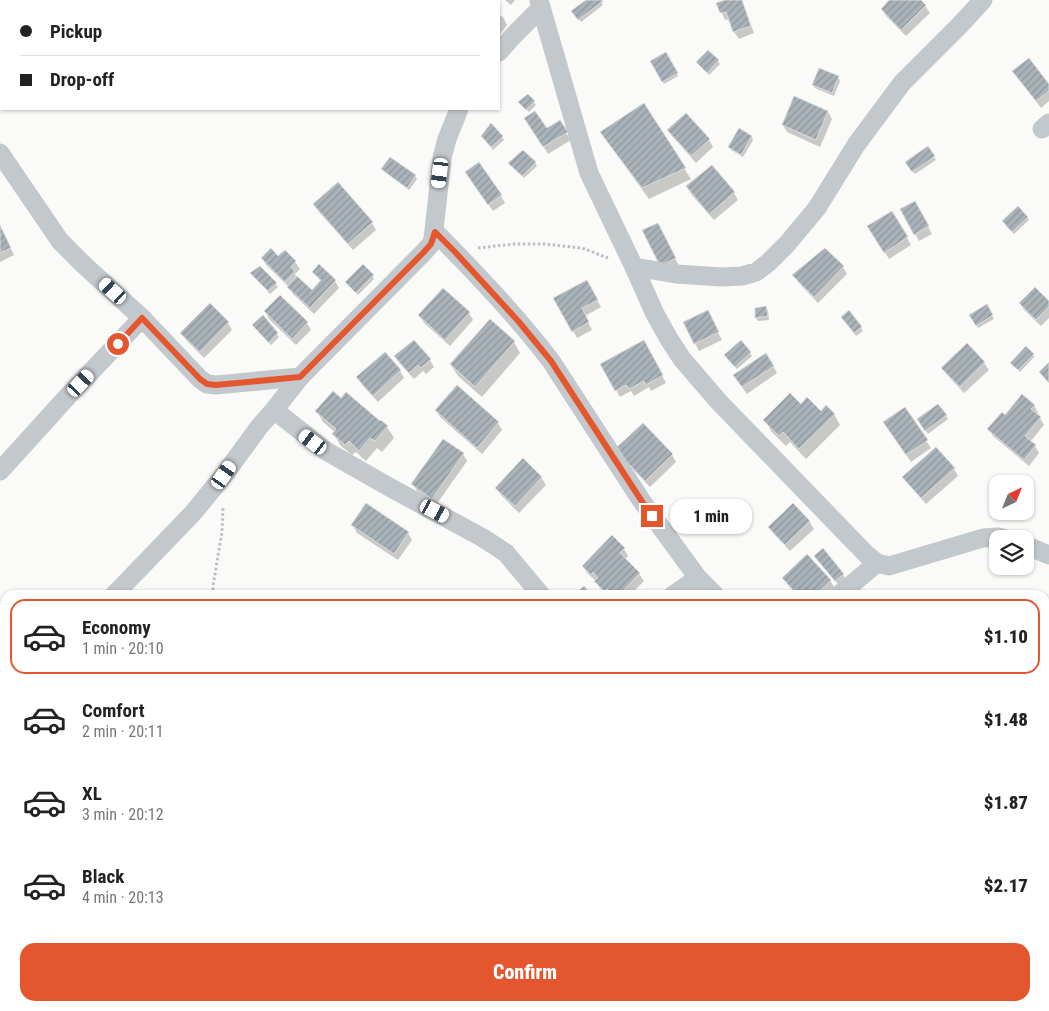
<!DOCTYPE html>
<meta charset="utf-8">
<style>
body{margin:0;font-family:"Roboto Condensed",sans-serif;background:#f2f2f2;color:#222;height:100vh;display:flex;flex-direction:column;font-size:19px;white-space:nowrap}
*{box-sizing:border-box;margin:0}
p{font-size:16px;color:#767676}
.icon{flex:none;width:28px;height:28px;fill:none;stroke:currentColor;stroke-width:2;stroke-linecap:round;stroke-linejoin:round}
.map{position:relative;flex:1;overflow:hidden}
.side{position:absolute;left:0px;top:590px;width:1050px;height:421px;display:flex;flex-direction:column;background:#fff;border-radius:15px 15px 0 0;box-shadow:0 1px 4px #0004}
.side>*{flex:none}
.hud{position:absolute;left:0px;top:0px;width:500px;height:110px;box-shadow:0 1px 4px #0004;display:grid;align-content:center;height:110px;padding:0 20px;background:#fff}
.needle{width:32px;rotate:43deg}
.tools{position:absolute;left:989px;top:475px;display:grid;gap:10px}
.tools a{display:grid;place-items:center;width:45px;height:45px;border-radius:10px;background:#fff;box-shadow:0 1px 4px #0004;font-size:25px}
.end{position:absolute;width:22px;height:22px;margin:-11px;border:6px solid #e4572e;background:#fff;box-shadow:0 0 0 2px #fff}
.from{border-radius:50%}
.bubble{position:absolute;height:35px;border-radius:15px;background:#fff;box-shadow:0 1px 4px #0004;font-size:16px;font-weight:800;line-height:35px;text-align:center}
.car{position:absolute;width:15px;height:30px;margin:-15px -8px;border-radius:6px;box-shadow:0 0 4px 1px #0007;background:linear-gradient(#fff 24%,#345 0 40%,#fff 0 76%,#345 0 86%,#fff 0)}
.hud b{display:flex;align-items:center;gap:18px;height:48px;font-size:19px}
.hud b+b{border-top:1px solid #e0e0e0}
.hud i{width:12px;height:12px;background:#222}
ul{padding:9px 0 0;list-style:none}
li{display:flex;align-items:center;gap:15px;height:75px;margin:0 10px 8px;padding:0 10px;border:2px solid transparent;border-radius:15px}
li div{flex:1}
li b{display:block;font-size:19px}
li em{font-style:normal;font-weight:800}
li.active{border-color:#e4572e}
li>.icon{width:45px;height:45px;stroke-width:1.5}
.cta{display:flex;gap:10px;margin-top:auto;padding:10px 20px}
.cta a{flex:1;height:58px;border-radius:15px;background:#e4572e;color:#fff;font-size:20px;font-weight:800;line-height:58px;text-align:center}
.map>svg:first-child{display:block}
</style>
<div class="map">
<svg width="1049" height="1011" viewBox="0 0 1049 1011">
<defs>
<pattern id="building-hatch" width="6" height="6" patternUnits="userSpaceOnUse" patternTransform="scale(1.25)"><rect width="6" height="6" fill="#aab3b9"/><path d="M-1 1l2-2M0 6l6-6M5 7l2-2" fill="none" stroke="#8e969c"/></pattern>
</defs>
<rect width="100%" height="100%" fill="#fafaf8"/>
<!-- shadow -->
<g fill="#0003">
<path d="M505,0H515L511,5Z"/>
<path d="M588,0H600L603,5L581,22L575,15Z"/>
<path d="M729,0H741L754,33L739,39L734,32L730,19L725,20L718,4Z"/>
<path d="M891,0H920L925,6L930,13L906,36L886,16L882,9Z"/>
<path d="M499,15L503,17L507,25L499,36Z"/>
<path d="M665,54L678,76L664,84L651,61Z"/>
<path d="M718,61L720,64L709,75L700,65Z"/>
<path d="M838,77L840,81L834,96L815,88L813,85Z"/>
<path d="M1018,78L1049,86V101L1041,108Z"/>
<path d="M528,96L536,105L529,112L522,105Z"/>
<path d="M795,98L828,112L832,119L820,147L787,132L783,125Z"/>
<path d="M643,105L691,179L649,199L608,143L601,132Z"/>
<path d="M686,115L709,140L713,147L696,163L673,137L669,130Z"/>
<path d="M530,125L547,130L566,133L571,140L548,154Z"/>
<path d="M502,137L504,140L493,150L484,139Z"/>
<path d="M752,137L753,140L743,157L731,150L729,147Z"/>
<path d="M934,157L936,160L915,174L908,166Z"/>
<path d="M390,159L415,176L417,179L409,190L385,172L383,169Z"/>
<path d="M535,163L537,166L524,178L512,166Z"/>
<path d="M712,166L734,193L738,200L714,220L691,194L687,186Z"/>
<path d="M471,179L501,196L505,203L493,211Z"/>
<path d="M915,203L932,234L919,241L902,210Z"/>
<path d="M314,204L372,223L376,230L353,250L318,211Z"/>
<path d="M892,212L911,245L889,259L869,226Z"/>
<path d="M1027,217L1029,220L1014,234L1005,225Z"/>
<path d="M0,227L14,255L0,262Z"/>
<path d="M661,231L679,266L666,273Z"/>
<path d="M285,251L295,262L300,269L295,274L296,277L312,291L321,282L314,272L320,266L335,281L339,288L314,314L293,294L290,288L266,265L262,258L278,257Z"/>
<path d="M260,267L278,287L270,294L254,277Z"/>
<path d="M843,267L847,274L818,303L798,282L794,275Z"/>
<path d="M373,276L374,279L358,295L347,282Z"/>
<path d="M586,281L601,307L585,316L592,330L577,338L555,298Z"/>
<path d="M1020,303H1049V318L1041,326L1024,310Z"/>
<path d="M986,306L994,319L978,328L971,316Z"/>
<path d="M766,307L768,310L769,320L758,321L756,318Z"/>
<path d="M265,311L307,323L311,330L296,345L269,319Z"/>
<path d="M849,312L863,331L856,336L844,320Z"/>
<path d="M469,313L473,320L450,346L424,323L420,316Z"/>
<path d="M262,317L279,337L271,345L256,328Z"/>
<path d="M711,319L722,340L699,351L685,323Z"/>
<path d="M490,321L514,342L520,353L482,397L458,376L451,365Z"/>
<path d="M228,323L232,330L204,358L186,340L182,333Z"/>
<path d="M644,342L666,383L651,391L649,387L634,396L631,391L620,397L602,364Z"/>
<path d="M967,345L984,363L989,370L964,393L947,375L943,368Z"/>
<path d="M750,353L752,356L737,369L727,358Z"/>
<path d="M1033,354L1034,357L1020,372L1012,363Z"/>
<path d="M396,357L430,360L434,367L426,374L423,371L414,379L400,364Z"/>
<path d="M773,366L777,373L747,394L739,383Z"/>
<path d="M400,371L404,378L378,402L362,385L358,377Z"/>
<path d="M457,387L498,423L502,430L482,454L440,417L436,410Z"/>
<path d="M341,400L387,427L394,438L382,452L377,448L366,461L356,452L352,455L340,445L334,434L335,432L323,422L317,411Z"/>
<path d="M938,405L948,419L928,434L920,423Z"/>
<path d="M1034,405L1038,413L1036,415L1040,418L1044,425L1030,442L1035,446L1039,453L1029,466L993,436L989,429L1005,416Z"/>
<path d="M801,406L821,412L834,414L840,425L806,459L790,442L786,446L771,431L765,420Z"/>
<path d="M904,409L931,448L911,462L889,430Z"/>
<path d="M936,449L954,469L958,476L926,504L908,484L904,477Z"/>
<path d="M463,454L467,461L436,505L417,491L413,484Z"/>
<path d="M672,455L676,462L650,487L621,457Z"/>
<path d="M541,477L546,485L519,513L501,495L497,488Z"/>
<path d="M809,521L814,529L790,551L774,534L769,527Z"/>
<path d="M353,526L408,533L412,540L398,560L357,533Z"/>
<path d="M624,549L628,556L625,559L639,574L644,581L630,595H607L600,588L596,581L587,573L583,566Z"/>
<path d="M817,559L843,575L845,578L838,584Z"/>
<path d="M784,578L830,580L834,587L826,595H797L788,585Z"/>
<path d="M1045,648L1047,651L1045,663Z"/>
</g>
<!-- building -->
<g fill="url(#building-hatch)" stroke="#dcdcda">
<path d="M586,0H602L603,1L578,20L571,11Z"/>
<path d="M725,0H742L751,26L733,32L726,12L720,13L716,3Z"/>
<path d="M889,0H921L926,5L901,30L881,9Z"/>
<path d="M708,50L719,60L707,73L696,62Z"/>
<path d="M666,52L678,73L662,82L650,61Z"/>
<path d="M1029,58L1049,84V91L1036,101L1012,71Z"/>
<path d="M819,68L839,76L832,93L812,85Z"/>
<path d="M528,94L535,101L526,110L518,102Z"/>
<path d="M794,96L828,111L816,140L782,125Z"/>
<path d="M644,103L686,168L642,188L600,132Z"/>
<path d="M535,111L547,128L560,120L568,132L543,147L524,118Z"/>
<path d="M686,113L710,139L691,156L667,130Z"/>
<path d="M491,123L503,136L491,147L481,136Z"/>
<path d="M739,128L752,136L741,155L728,147Z"/>
<path d="M928,146L935,156L912,172L905,162Z"/>
<path d="M523,150L536,162L522,176L508,163Z"/>
<path d="M390,157L416,175L407,188L381,169Z"/>
<path d="M479,162L502,195L488,205L465,172Z"/>
<path d="M712,165L735,192L709,214L686,186Z"/>
<path d="M338,182L373,222L348,244L313,204Z"/>
<path d="M915,201L929,226L914,235L900,209Z"/>
<path d="M1018,206L1028,217L1012,232L1002,221Z"/>
<path d="M892,211L908,237L884,253L867,226Z"/>
<path d="M658,223L676,258L660,266L642,230Z"/>
<path d="M0,225L11,248L0,253Z"/>
<path d="M271,248L278,256L285,250L296,261L291,267L295,272L285,282L261,258Z"/>
<path d="M825,248L844,266L814,297L792,275Z"/>
<path d="M319,264L336,280L310,308L287,287L297,276L312,290L321,280L312,272Z"/>
<path d="M363,264L374,275L356,293L345,282Z"/>
<path d="M260,266L277,283L268,291L250,273Z"/>
<path d="M587,280L598,300L582,308L589,322L572,332L553,298Z"/>
<path d="M1035,287L1049,301V307L1036,320L1019,303Z"/>
<path d="M443,288L470,312L445,340L418,315Z"/>
<path d="M280,295L308,322L292,339L264,311Z"/>
<path d="M210,303L229,322L200,352L180,333Z"/>
<path d="M987,304L993,315L976,326L969,315Z"/>
<path d="M766,306L768,316L755,318V308Z"/>
<path d="M708,310L719,332L694,344L683,322Z"/>
<path d="M849,310L862,327L854,333L841,317Z"/>
<path d="M263,315L278,333L269,343L252,325Z"/>
<path d="M490,319L515,341L475,387L450,364Z"/>
<path d="M414,340L431,359L421,368L418,365L409,373L394,356Z"/>
<path d="M644,340L663,375L646,385L644,381L629,389L626,385L615,391L600,364Z"/>
<path d="M741,340L751,352L735,367L724,355Z"/>
<path d="M967,343L985,362L960,387L941,368Z"/>
<path d="M1026,346L1034,354L1018,370L1010,363Z"/>
<path d="M385,352L401,370L373,396L356,377Z"/>
<path d="M766,353L774,366L742,387L733,375Z"/>
<path d="M1049,362V383L1039,372Z"/>
<path d="M457,385L499,422L477,448L435,410Z"/>
<path d="M333,391L341,398L346,392L380,421L381,420L388,426L375,441L370,438L359,451L349,441L345,445L332,434L336,429L315,411Z"/>
<path d="M790,393L801,404L807,397L821,411L826,405L835,414L799,449L783,432L779,436L763,420Z"/>
<path d="M1022,394L1035,405L1031,409L1041,417L1025,436L1036,445L1024,460L987,429L1002,412L1005,415Z"/>
<path d="M938,404L947,415L925,431L917,419Z"/>
<path d="M905,407L928,440L906,455L883,422Z"/>
<path d="M643,423L673,454L645,481L615,449Z"/>
<path d="M443,439L464,453L432,499L411,484Z"/>
<path d="M936,447L955,468L921,498L902,477Z"/>
<path d="M523,458L542,477L515,506L495,488Z"/>
<path d="M366,503L409,532L394,554L351,525Z"/>
<path d="M793,503L810,521L785,545L768,527Z"/>
<path d="M612,535L625,548L620,553L640,573L619,595H613L607,589L605,592L594,581L598,578L593,572L591,575L582,566Z"/>
<path d="M823,548L844,574L835,581L814,556Z"/>
<path d="M807,554L831,580L815,595H798L782,578Z"/>
<path d="M584,586L592,595H574Z"/>
</g>
<g fill="none" stroke-linecap="round" stroke-linejoin="round">
<!-- path -->
<g stroke="#bbbfc2" stroke-width="3" stroke-dasharray="2.5 2.5" stroke-linecap="butt">
<path d="M404,0L405,1"/>
<path d="M478,248L514,244H545L582,248L608,258"/>
<path d="M213,595V586L222,532L223,508"/>
<path d="M0,985H5"/>
<path d="M358,1011L360,1006"/>
</g>
<!-- street -->
<g stroke="#c3c8cc" stroke-width="19">
<path d="M539,0L589,173L634,267L655,314L669,339L682,359L719,402L867,555L877,563L889,566L983,538L998,537L1006,539"/>
<path d="M499,52L512,37L541,8"/>
<path d="M1042,129L1049,123"/>
<path d="M0,153L60,241L84,265L142,318L200,379L207,384L216,385L300,377"/>
<path d="M435,232C476,273 516,315 551,361L641,500L698,578L715,595"/>
<path d="M634,267L676,274L722,277L742,276L756,272L768,263L787,244L817,208L856,145L902,83L960,25L983,0"/>
<path d="M274,410L326,451L391,488L483,538L506,553L541,595"/>
<path d="M0,471L68,396L142,318"/>
<path d="M1025,545L1049,555"/>
<path d="M114,595L193,513L224,475L259,427L274,410L300,377L423,253L431,244L433,239L442,158L447,139L459,109"/>
<path d="M673,595L698,578"/>
<path d="M839,595L877,563"/>
<path d="M0,690L5,696"/>
<path d="M0,725L5,715"/>
<path d="M1045,839L1049,833"/>
<path d="M1045,909L1049,916"/>
<path d="M277,1006L280,1011"/>
<path d="M239,1011L245,1006"/>
</g>
</g>
<g fill="none" stroke-linecap="round" stroke-linejoin="round">
<!-- route -->
<path stroke="#e4572e" stroke-width="6" d="M118,344L142,318L200,379L207,384L216,385L300,377L423,253L431,244L435,232L455,252L519,322L551,361L641,500L652,516"/>
</g>
</svg>
<div class="tools">
<a><svg class="needle" viewBox="-14 -14 28 28"><path d="M0-13l5 13h-10z" fill="#e53935"/><path d="M0 13l5-13h-10z" fill="#767676"/></svg></a>
<a><svg class="icon" aria-label="layers" viewBox="0 0 24 24"><path d="M12 4l9 5-9 5-9-5zM3 14l9 5 9-5"/></svg></a>
</div>
<i class="end from" style="left:118px;top:344px"></i>
<i class="end" style="left:652px;top:516px"></i>
<div class="bubble" style="left:670px;top:499px;width:82px">1 min</div>
<i class="car" style="left:440px;top:173px;rotate:187deg"></i>
<i class="car" style="left:113px;top:291px;rotate:312deg"></i>
<i class="car" style="left:81px;top:383px;rotate:43deg"></i>
<i class="car" style="left:313px;top:442px;rotate:307deg"></i>
<i class="car" style="left:224px;top:475px;rotate:35deg"></i>
<i class="car" style="left:435px;top:511px;rotate:118deg"></i>
<div class="hud">
<b><i class="from"></i>Pickup</b>
<b><i></i>Drop-off</b>
</div>
<section class="side">
<ul>
<li class="active"><svg class="icon" aria-label="car" viewBox="0 0 24 24"><path d="M5 17H2v-5l4-1 3-4h7l3 4 3 1v5h-3M9 17h6M6 11h13"/><circle cx="7" cy="17" r="2"/><circle cx="17" cy="17" r="2"/></svg><div><b>Economy</b><p>1 min · 20:10</p></div><em>$1.10</em></li>
<li><svg class="icon" aria-label="car" viewBox="0 0 24 24"><path d="M5 17H2v-5l4-1 3-4h7l3 4 3 1v5h-3M9 17h6M6 11h13"/><circle cx="7" cy="17" r="2"/><circle cx="17" cy="17" r="2"/></svg><div><b>Comfort</b><p>2 min · 20:11</p></div><em>$1.48</em></li>
<li><svg class="icon" aria-label="car" viewBox="0 0 24 24"><path d="M5 17H2v-5l4-1 3-4h7l3 4 3 1v5h-3M9 17h6M6 11h13"/><circle cx="7" cy="17" r="2"/><circle cx="17" cy="17" r="2"/></svg><div><b>XL</b><p>3 min · 20:12</p></div><em>$1.87</em></li>
<li><svg class="icon" aria-label="car" viewBox="0 0 24 24"><path d="M5 17H2v-5l4-1 3-4h7l3 4 3 1v5h-3M9 17h6M6 11h13"/><circle cx="7" cy="17" r="2"/><circle cx="17" cy="17" r="2"/></svg><div><b>Black</b><p>4 min · 20:13</p></div><em>$2.17</em></li>
</ul>
<div class="cta"><a>Confirm</a></div>
</section>
</div>
